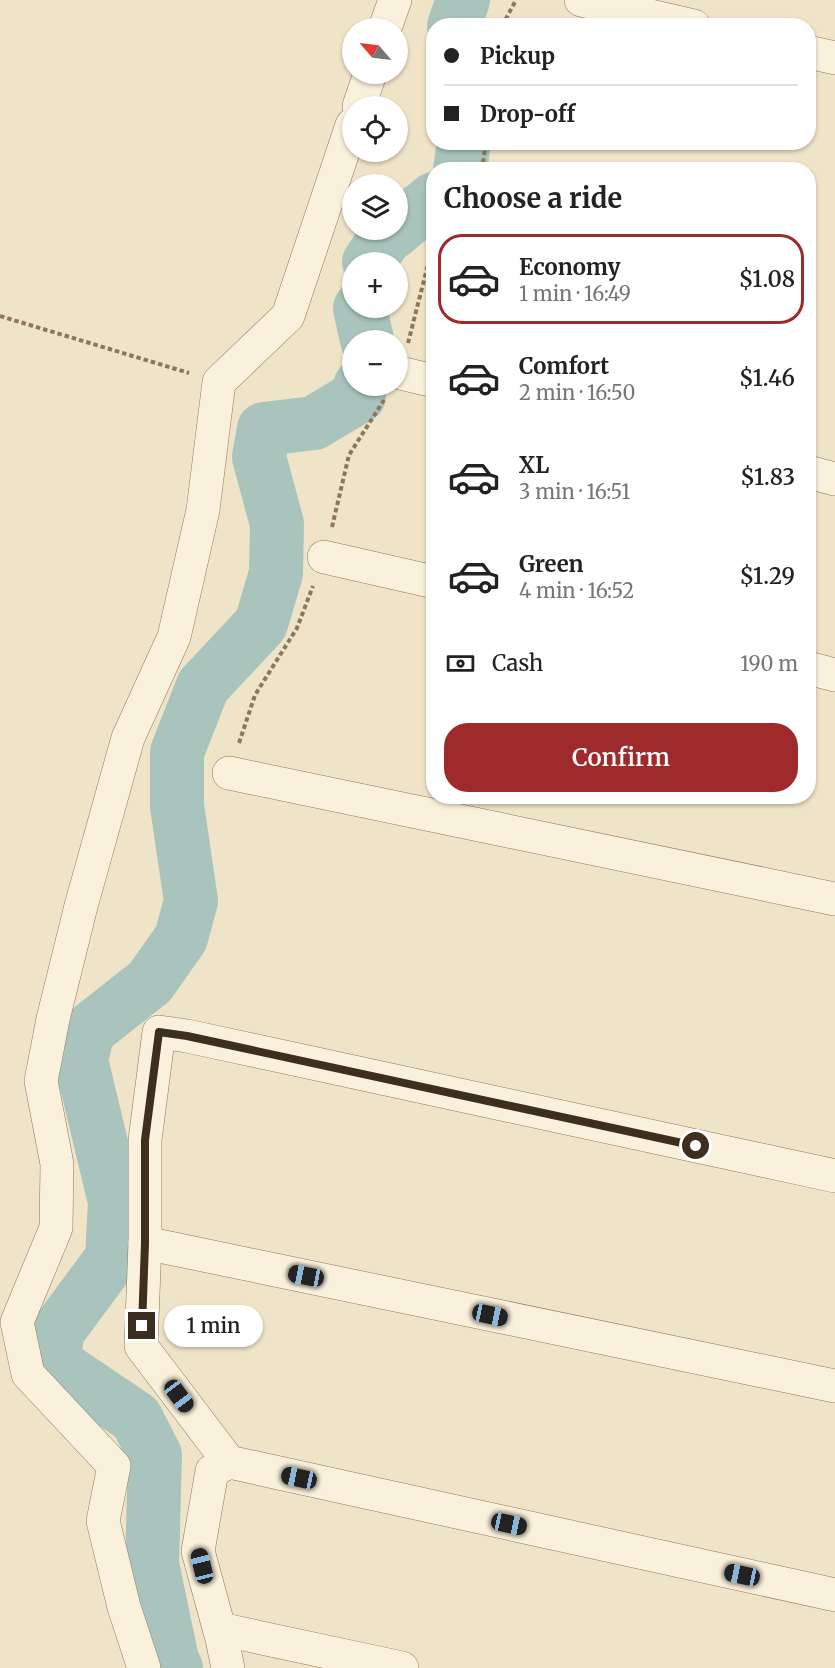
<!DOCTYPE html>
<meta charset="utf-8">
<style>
body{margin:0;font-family:Merriweather,serif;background:#f2f2f2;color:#222;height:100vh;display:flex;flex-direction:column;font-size:22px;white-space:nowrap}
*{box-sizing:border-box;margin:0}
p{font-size:20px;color:#767676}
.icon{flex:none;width:33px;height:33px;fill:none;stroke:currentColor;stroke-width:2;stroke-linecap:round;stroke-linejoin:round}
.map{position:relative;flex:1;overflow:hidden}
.drawer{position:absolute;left:426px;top:162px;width:390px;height:642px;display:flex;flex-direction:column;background:#fff;border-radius:24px;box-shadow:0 2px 4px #0004}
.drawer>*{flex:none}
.hud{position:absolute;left:426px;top:18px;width:390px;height:132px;border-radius:24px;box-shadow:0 2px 4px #0004;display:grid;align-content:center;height:132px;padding:0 18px;background:#fff}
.needle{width:39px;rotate:298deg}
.fabs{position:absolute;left:342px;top:18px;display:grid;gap:12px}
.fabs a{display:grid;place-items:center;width:66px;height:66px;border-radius:50%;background:#fff;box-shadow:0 2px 4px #0004;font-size:30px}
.end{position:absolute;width:27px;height:27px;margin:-14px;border:8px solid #3d2e20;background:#fff;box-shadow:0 0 0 3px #fff}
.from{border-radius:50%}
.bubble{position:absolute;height:42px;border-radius:21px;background:#fff;box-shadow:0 2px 4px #0004;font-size:20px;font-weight:600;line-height:42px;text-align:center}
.car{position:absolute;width:18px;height:36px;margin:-18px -9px;border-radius:8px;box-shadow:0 0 4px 2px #0007;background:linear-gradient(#222 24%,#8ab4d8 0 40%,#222 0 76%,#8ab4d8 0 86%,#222 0)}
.hud b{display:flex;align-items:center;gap:21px;height:57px;font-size:22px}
.hud b+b{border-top:2px solid #e0e0e0}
.hud i{width:15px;height:15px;background:#222}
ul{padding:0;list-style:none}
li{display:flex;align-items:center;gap:18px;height:90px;margin:0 12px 9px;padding:0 6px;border:3px solid transparent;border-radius:24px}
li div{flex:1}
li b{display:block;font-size:22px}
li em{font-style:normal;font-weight:600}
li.active{border-color:#9e2a2b}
li>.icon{width:54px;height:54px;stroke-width:1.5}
h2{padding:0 18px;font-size:27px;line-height:72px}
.pay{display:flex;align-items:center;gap:15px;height:66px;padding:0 18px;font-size:22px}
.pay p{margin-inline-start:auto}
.action{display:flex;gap:12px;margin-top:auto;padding:12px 18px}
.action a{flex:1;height:69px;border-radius:24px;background:#9e2a2b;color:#fff;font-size:24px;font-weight:600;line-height:69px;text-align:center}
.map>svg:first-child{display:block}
</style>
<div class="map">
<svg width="835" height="1668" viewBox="0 0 835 1668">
<rect width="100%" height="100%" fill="#f0e4c8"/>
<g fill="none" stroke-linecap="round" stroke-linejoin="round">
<!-- river -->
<g stroke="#a9c4bc" stroke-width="54">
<path d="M454,26L463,0"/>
<path d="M460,170L464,142"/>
<path d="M398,228L434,199"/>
<path d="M369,262L385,238L396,230"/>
<path d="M360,308L367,340"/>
<path d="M176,1668L172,1660L152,1564L155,1455L136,1418L53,1362L58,1331L112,1258L115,1202L81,1060L88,1031L150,982L181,938L191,901L177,806V752L203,686L261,624L276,573L277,524L259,457L264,429L314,423L359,396L360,386"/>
</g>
<!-- minor casing -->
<g stroke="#8d765c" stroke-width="34">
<g id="minor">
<path d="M581,0L694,26"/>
<path d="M385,28L395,0"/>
<path d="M808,52L835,58"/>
<path d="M359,106L370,74"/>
<path d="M400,373L434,381"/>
<path d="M808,472L835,479"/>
<path d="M324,557L434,582"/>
<path d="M808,668L835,675"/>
<path d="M229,773L835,899"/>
<path d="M835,1176L187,1036L159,1032L145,1140V1243L141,1346L229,1462L835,1595"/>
<path d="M145,1243L835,1386"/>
<path d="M220,1629L402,1668"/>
<path d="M144,1668L124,1607L103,1521L114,1466L28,1374L17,1322L56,1228L57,1164L41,1081L53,1019L81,906L128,738L174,637L203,510L219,382L288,316L352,125"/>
<path d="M228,1668L222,1639L198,1551L212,1471L229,1462"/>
</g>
</g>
<!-- path -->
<g stroke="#8d765c" stroke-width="4" stroke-dasharray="4.5 3" stroke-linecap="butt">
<path d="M502,26L516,0"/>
<path d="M482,170L486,142"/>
<path d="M0,316L189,373"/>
<path d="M408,343L434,241"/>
<path d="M332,527L349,455L384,400"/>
<path d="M239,743L255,695L297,628L313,586"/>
</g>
<!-- minor -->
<use href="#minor" stroke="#faf1dc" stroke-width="33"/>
</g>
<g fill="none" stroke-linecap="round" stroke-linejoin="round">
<!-- route -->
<path stroke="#3d2e20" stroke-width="8" d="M142,1326L145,1243V1140L159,1032L187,1036L696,1146"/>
</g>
</svg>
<div class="fabs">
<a><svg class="needle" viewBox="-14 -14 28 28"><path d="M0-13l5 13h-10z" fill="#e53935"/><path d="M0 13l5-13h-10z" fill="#767676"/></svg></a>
<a><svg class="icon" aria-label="locate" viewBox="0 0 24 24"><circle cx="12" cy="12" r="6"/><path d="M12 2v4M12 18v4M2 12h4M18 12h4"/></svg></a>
<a><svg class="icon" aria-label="layers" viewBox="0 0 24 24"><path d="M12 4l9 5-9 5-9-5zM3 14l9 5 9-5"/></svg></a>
<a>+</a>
<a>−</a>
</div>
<i class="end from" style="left:696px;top:1146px"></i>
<i class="end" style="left:142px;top:1326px"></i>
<div class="bubble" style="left:164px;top:1305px;width:99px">1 min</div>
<i class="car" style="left:306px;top:1276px;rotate:281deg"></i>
<i class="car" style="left:490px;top:1315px;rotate:102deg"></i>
<i class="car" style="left:179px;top:1396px;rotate:143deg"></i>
<i class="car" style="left:299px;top:1478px;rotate:282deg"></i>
<i class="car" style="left:509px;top:1524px;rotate:102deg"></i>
<i class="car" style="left:202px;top:1566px;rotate:346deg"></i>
<i class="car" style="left:742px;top:1575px;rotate:282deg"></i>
<div class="hud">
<b><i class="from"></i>Pickup</b>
<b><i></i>Drop-off</b>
</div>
<section class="drawer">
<h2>Choose a ride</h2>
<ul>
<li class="active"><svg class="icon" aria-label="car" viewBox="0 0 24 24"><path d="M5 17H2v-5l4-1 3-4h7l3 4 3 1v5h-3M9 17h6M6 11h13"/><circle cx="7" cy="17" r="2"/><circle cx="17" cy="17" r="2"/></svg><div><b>Economy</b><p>1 min · 16:49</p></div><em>$1.08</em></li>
<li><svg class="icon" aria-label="car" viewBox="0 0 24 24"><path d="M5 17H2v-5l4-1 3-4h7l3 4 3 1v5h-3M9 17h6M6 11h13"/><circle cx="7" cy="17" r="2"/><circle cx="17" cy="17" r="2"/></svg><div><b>Comfort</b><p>2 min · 16:50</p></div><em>$1.46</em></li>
<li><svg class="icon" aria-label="car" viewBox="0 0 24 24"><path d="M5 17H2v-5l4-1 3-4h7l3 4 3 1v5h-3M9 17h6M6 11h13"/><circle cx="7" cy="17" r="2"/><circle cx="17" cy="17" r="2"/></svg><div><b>XL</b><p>3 min · 16:51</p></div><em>$1.83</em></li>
<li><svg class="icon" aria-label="car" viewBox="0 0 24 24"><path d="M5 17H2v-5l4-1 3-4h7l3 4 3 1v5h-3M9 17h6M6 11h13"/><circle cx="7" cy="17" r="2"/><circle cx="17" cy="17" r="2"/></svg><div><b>Green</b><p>4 min · 16:52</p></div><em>$1.29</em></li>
</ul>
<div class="pay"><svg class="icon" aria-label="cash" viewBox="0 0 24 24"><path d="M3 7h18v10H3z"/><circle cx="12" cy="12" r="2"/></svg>Cash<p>190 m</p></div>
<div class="action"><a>Confirm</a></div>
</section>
</div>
